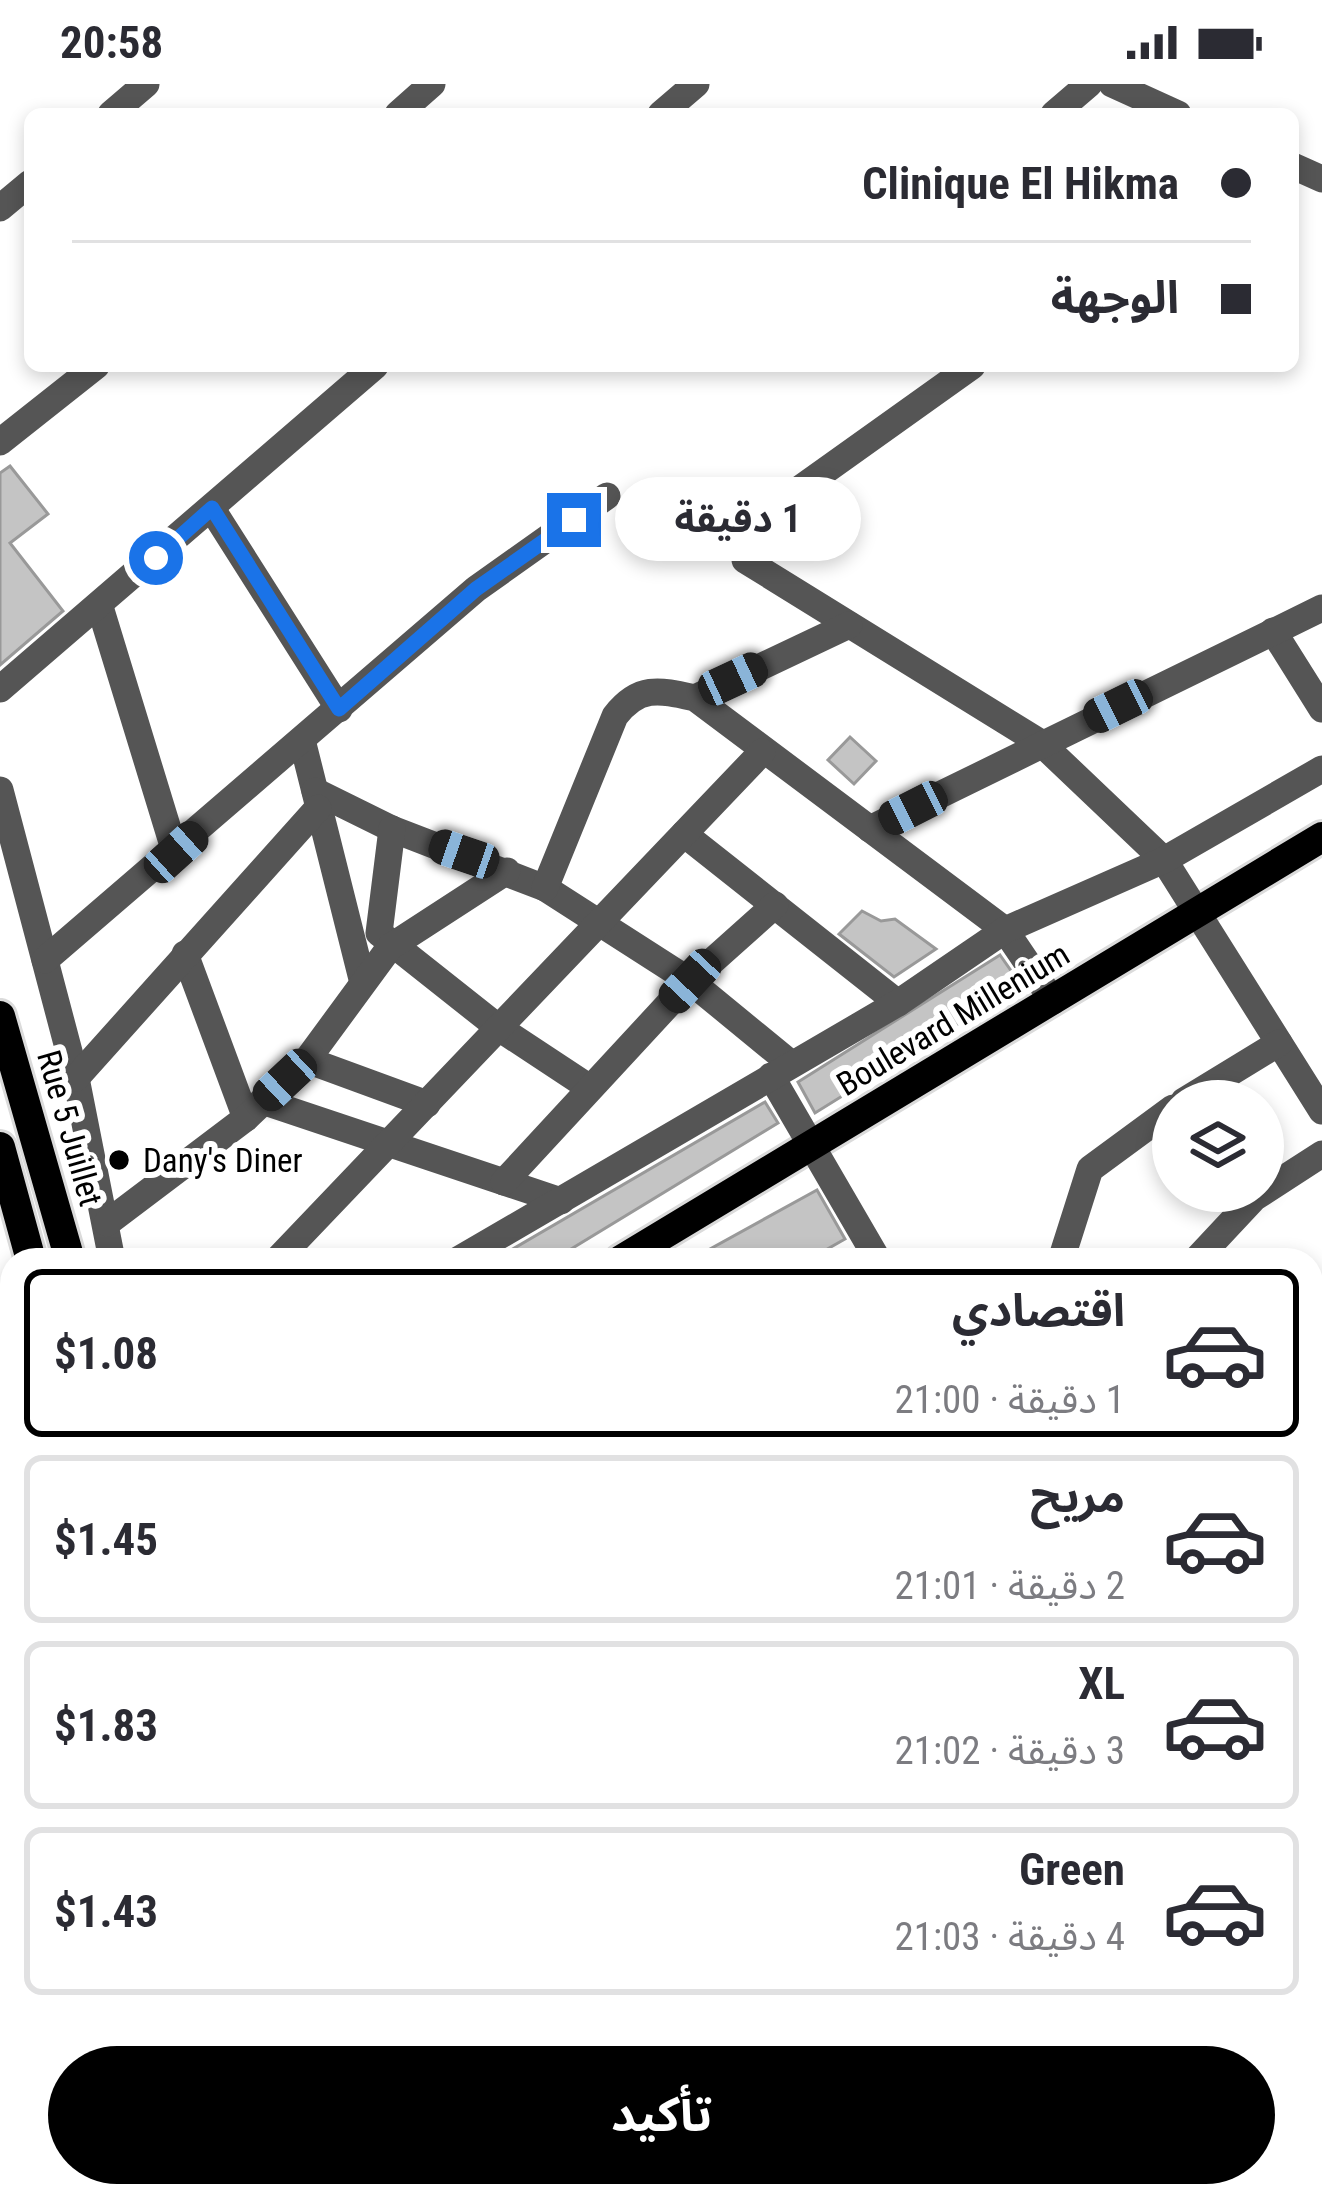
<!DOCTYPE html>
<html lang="ar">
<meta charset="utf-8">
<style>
body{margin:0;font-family:"Roboto Condensed","Noto Sans Arabic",sans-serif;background:#f7f7f7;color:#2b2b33;direction:rtl;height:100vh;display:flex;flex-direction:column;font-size:45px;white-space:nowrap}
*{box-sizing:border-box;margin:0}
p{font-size:39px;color:#7c7c81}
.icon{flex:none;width:66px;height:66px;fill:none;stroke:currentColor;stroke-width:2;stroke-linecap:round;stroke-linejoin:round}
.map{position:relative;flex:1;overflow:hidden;direction:ltr}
.drawer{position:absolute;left:0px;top:1164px;width:1323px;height:960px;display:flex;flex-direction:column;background:#fff;border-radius:36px 36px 0 0;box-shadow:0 6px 18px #0003;direction:rtl}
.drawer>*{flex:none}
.guide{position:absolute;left:24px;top:24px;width:1275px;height:264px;border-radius:18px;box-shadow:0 6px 18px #0003;direction:rtl;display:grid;align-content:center;height:264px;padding:0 48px;background:#fff}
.fabs{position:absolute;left:1152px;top:996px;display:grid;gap:24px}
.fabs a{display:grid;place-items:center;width:132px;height:132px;border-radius:50%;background:#fff;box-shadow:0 6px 18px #0003;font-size:60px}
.end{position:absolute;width:54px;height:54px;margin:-27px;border:15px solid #1a73e8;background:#fff;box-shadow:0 0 0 6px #fff}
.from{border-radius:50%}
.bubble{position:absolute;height:84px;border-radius:42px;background:#fff;box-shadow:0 6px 18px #0003;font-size:39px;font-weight:700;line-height:84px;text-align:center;direction:rtl}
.car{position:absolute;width:36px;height:72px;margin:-36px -18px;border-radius:15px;box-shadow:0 0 9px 3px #0007;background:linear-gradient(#222 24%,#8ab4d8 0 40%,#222 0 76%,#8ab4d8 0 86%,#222 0)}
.guide b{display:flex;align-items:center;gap:42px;height:114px;font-size:45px}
.guide b+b{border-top:3px solid #e1e1e2}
.guide i{width:30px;height:30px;background:#2b2b33}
ul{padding:21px 0 0;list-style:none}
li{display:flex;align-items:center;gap:36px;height:168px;margin:0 24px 18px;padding:0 24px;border:6px solid #e1e1e2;border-radius:18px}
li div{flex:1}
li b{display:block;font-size:45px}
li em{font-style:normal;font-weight:700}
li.selected{border-color:#000}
li>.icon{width:108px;height:108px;stroke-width:1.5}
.cta{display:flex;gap:24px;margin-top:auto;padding:24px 48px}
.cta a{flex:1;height:138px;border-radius:72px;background:#000;color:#fff;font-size:48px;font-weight:700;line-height:138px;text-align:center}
.status{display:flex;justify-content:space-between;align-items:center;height:84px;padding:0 60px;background:#fff;direction:ltr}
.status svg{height:33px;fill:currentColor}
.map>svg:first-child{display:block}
</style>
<div class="status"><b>20:58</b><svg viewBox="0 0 49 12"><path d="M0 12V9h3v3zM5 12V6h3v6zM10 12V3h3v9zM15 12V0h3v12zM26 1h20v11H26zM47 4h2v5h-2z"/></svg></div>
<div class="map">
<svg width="1322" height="2124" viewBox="0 0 1322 2124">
<rect width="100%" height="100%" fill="#fff"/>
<!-- building -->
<g fill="#c4c4c4" stroke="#999" stroke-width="3">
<path d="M10,382L48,430L10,459L63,527L0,581V389Z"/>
<path d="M850,653L876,677L854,700L828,676Z"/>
<path d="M862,827L881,837L895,835L936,865L894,893L839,850Z"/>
<path d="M1000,871L1021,901L815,1029L798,998Z"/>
<path d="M765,1018L778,1039L553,1176H494Z"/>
<path d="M817,1106L845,1155L808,1176H690Z"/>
</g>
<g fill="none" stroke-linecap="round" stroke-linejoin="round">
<!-- major casing -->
<g stroke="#dbdbdb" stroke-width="36">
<g id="major">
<path d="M0,932L70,1176"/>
<path d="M0,1063L31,1176"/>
<path d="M621,1176L1322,753"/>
<path d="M0,1471L12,1455"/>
<path d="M0,1512L12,1507"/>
<path d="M558,2112L569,2124"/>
<path d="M618,2112L629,2124"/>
</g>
</g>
<!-- minor -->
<g stroke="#555" stroke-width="27">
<path d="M1112,0L1178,30"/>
<path d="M111,30L146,0"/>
<path d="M398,30L432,0"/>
<path d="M661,30L696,0"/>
<path d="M1054,30L1089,0"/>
<path d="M1293,82L1322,95"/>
<path d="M0,124L30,99"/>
<path d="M0,358L96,282"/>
<path d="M780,419L972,282"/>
<path d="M212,425L339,625"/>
<path d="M745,476L1041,659L1164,776L1322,1027"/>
<path d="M100,523L175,768"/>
<path d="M1273,547L1322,625"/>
<path d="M0,605L375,282"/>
<path d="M695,614L849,541"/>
<path d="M302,656L362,895"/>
<path d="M0,706L76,994L112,1176"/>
<path d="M315,707L392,745L545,804L690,897L790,979"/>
<path d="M392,745L379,849L499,944L590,1004"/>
<path d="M870,745L1322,524"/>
<path d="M684,750L898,919"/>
<path d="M545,804L615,632C639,601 659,606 695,614L1005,846L1053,917"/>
<path d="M185,870L246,1034"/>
<path d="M45,876L476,505L607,412"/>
<path d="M307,976L427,1020"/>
<path d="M771,992L878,1176"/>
<path d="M76,994L318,724"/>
<path d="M262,1017L561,1117"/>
<path d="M1184,1017L1279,959"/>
<path d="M504,1098L690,897L775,821"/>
<path d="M107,1139L246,1034L307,976L390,863L507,787"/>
<path d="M277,1176L762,668"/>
<path d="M458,1176L898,919L1005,846L1164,776L1322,685"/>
<path d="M1061,1176L1090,1085L1173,1024"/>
<path d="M1196,1176L1254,1114L1322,1070"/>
<path d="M0,1305L12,1301"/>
<path d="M0,1338L12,1334"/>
<path d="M1320,1339L1322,1381"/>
<path d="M1311,1455L1322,1454"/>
<path d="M1311,1602L1322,1608"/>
<path d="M0,1740L12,1761"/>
<path d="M1311,1766L1322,1759"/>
<path d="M1311,1848L1322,1866"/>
<path d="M0,2080L12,2102"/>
<path d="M1311,2094L1322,2112"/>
<path d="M206,2112L212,2124"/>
<path d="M375,2112L381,2124"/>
<path d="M647,2112L659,2124"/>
<path d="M881,2112L896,2124"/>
<path d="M1207,2112L1215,2124"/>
<path d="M751,2124L761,2112"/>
<path d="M945,2124L954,2112"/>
<path d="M1087,2124L1096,2112"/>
<path d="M1149,2124L1169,2112"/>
</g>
<!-- major -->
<use href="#major" stroke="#000" stroke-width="30"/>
</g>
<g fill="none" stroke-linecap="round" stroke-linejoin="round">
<!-- route -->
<path stroke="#1a73e8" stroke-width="15" d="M156,474L212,424L339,625L476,505L574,436"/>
</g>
<!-- markers -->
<circle fill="#000" stroke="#fff" stroke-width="4.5" cx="119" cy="1076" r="12"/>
<g text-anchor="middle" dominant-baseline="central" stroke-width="12" stroke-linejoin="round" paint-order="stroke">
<!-- street labels -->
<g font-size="33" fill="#000" stroke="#fff">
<text transform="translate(953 935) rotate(-31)">Boulevard Millenium</text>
<text transform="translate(70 1044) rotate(74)">Rue 5 Juillet</text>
</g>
<!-- poi labels -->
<g font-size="33" fill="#000" stroke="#fff" text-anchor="start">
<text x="143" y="1076">Dany's Diner</text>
</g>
</g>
</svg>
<div class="fabs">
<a><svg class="icon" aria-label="layers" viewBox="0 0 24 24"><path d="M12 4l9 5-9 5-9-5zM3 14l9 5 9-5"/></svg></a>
</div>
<i class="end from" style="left:156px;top:474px"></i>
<i class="end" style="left:574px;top:436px"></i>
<div class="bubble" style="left:615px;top:393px;width:246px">1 دقيقة</div>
<i class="car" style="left:733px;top:595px;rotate:65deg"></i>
<i class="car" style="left:1118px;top:622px;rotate:244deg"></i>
<i class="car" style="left:913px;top:724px;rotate:243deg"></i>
<i class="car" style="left:176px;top:768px;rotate:48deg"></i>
<i class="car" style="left:464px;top:770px;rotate:289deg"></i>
<i class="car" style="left:690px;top:897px;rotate:223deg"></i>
<i class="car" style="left:285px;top:996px;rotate:227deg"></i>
<div class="guide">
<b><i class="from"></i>Clinique El Hikma</b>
<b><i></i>الوجهة</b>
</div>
<section class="drawer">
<ul>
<li class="selected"><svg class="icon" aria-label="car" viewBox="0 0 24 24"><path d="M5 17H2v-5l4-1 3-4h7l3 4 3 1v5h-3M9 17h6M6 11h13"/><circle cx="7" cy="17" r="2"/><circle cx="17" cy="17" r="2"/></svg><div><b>اقتصادي</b><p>1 دقيقة · 21:00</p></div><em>$1.08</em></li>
<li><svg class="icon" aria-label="car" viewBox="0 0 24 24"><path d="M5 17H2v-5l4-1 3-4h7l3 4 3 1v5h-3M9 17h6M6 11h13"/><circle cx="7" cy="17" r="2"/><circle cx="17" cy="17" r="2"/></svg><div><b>مريح</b><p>2 دقيقة · 21:01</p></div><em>$1.45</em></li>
<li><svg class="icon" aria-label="car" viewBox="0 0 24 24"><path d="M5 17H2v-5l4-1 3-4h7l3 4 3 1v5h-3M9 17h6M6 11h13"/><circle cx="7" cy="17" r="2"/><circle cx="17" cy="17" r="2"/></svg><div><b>XL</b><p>3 دقيقة · 21:02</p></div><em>$1.83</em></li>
<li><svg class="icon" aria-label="car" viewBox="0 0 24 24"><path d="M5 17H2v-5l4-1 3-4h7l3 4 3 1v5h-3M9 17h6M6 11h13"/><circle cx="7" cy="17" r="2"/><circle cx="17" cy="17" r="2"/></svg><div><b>Green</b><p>4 دقيقة · 21:03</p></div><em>$1.43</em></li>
</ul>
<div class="cta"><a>تأكيد</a></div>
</section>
</div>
